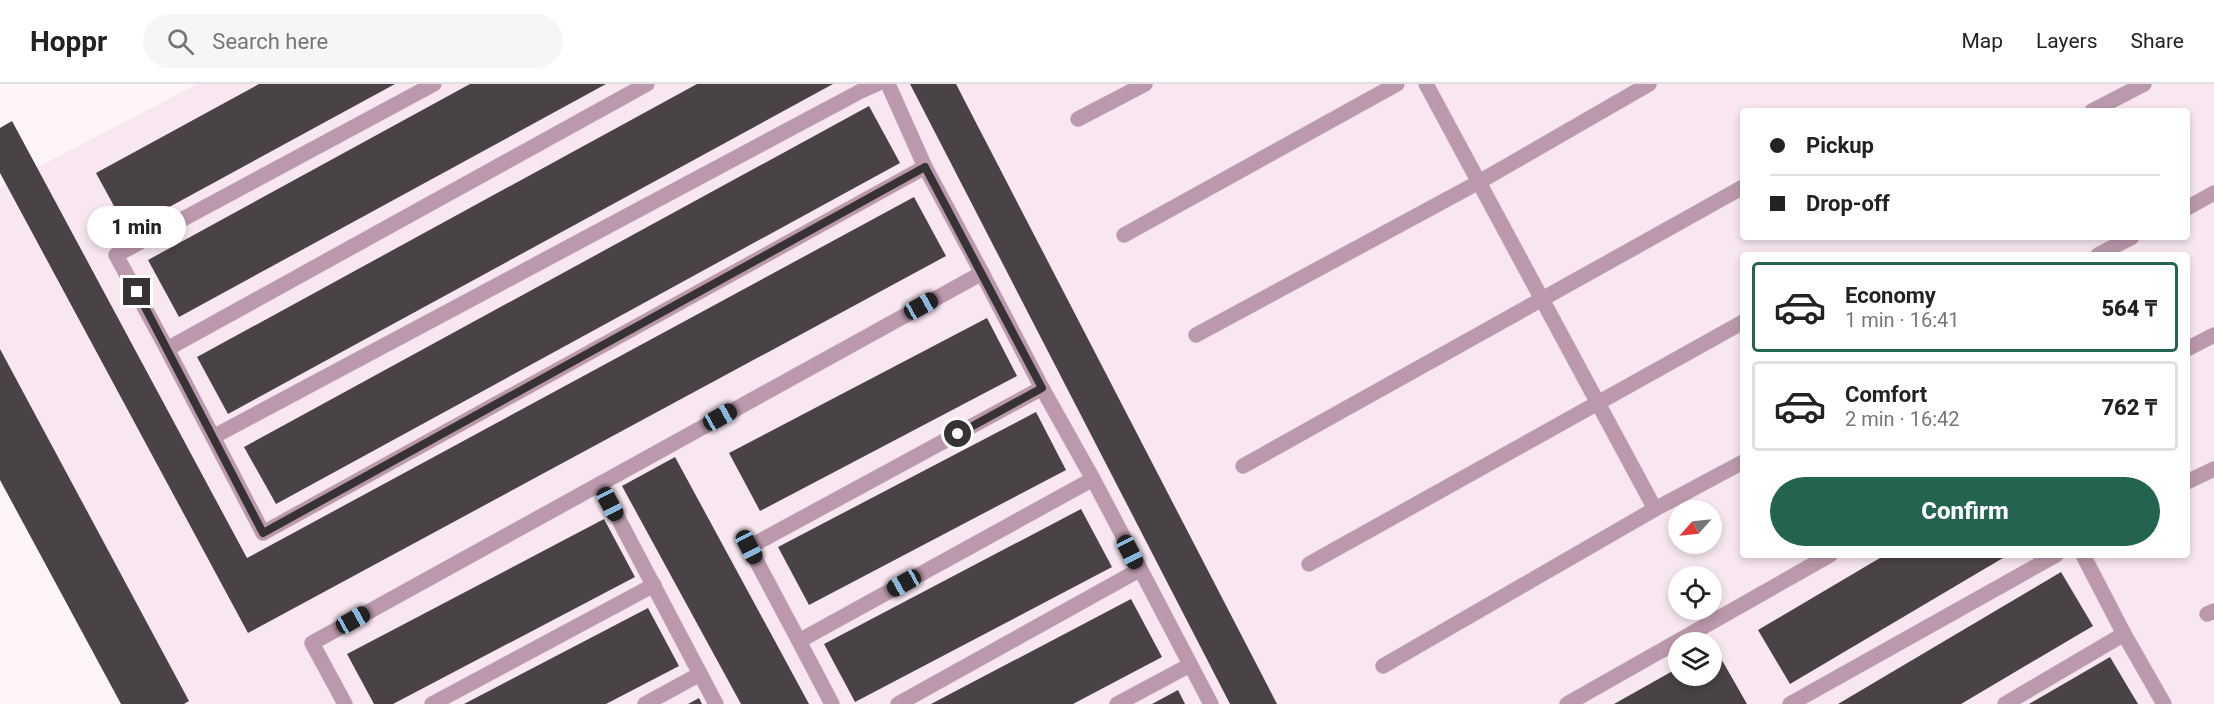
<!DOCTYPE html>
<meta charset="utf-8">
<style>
body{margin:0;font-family:Roboto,sans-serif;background:#f6f6f6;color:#222;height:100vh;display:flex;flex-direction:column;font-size:22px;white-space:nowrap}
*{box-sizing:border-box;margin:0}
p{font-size:20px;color:#767676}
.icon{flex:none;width:33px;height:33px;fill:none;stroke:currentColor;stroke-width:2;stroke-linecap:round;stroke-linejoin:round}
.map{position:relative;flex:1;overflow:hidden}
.sheet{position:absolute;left:1740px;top:168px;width:450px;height:306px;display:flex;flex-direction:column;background:#fff;border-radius:6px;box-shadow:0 3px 9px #0003}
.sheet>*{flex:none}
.banner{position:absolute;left:1740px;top:24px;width:450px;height:132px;border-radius:6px;box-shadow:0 3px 9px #0003;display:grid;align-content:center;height:132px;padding:0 30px;background:#fff}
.needle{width:39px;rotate:243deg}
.buttons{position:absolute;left:1668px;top:416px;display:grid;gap:12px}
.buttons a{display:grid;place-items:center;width:54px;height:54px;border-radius:50%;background:#fff;box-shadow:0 3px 9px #0003;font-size:30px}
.end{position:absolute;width:27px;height:27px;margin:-14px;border:8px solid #373335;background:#fff;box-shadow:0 0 0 3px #fff}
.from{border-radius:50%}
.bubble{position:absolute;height:42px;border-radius:21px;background:#fff;box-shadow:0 3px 9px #0003;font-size:20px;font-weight:800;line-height:42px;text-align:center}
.car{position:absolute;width:18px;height:36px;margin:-18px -9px;border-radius:8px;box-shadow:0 0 4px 2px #0007;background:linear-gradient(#222 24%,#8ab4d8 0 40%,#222 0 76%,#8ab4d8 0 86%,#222 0)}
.banner b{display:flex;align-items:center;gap:21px;height:57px;font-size:22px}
.banner b+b{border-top:2px solid #e0e0e0}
.banner i{width:15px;height:15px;background:#222}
ul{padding:10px 0 0;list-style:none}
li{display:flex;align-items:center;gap:18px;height:90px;margin:0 12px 9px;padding:0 18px;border:3px solid #e0e0e0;border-radius:6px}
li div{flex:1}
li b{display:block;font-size:22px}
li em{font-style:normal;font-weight:800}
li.selected{border-color:#246350}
li>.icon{width:54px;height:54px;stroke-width:1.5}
.button{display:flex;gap:12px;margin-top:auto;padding:12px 30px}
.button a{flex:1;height:69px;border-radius:36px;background:#246350;color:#fff;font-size:24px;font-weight:800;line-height:69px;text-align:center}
header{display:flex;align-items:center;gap:36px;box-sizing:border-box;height:84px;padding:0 30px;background:#fff;border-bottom:2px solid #e0e0e0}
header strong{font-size:28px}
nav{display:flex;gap:33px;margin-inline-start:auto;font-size:21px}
.search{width:420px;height:54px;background:#f6f6f6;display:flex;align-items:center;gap:15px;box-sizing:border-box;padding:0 21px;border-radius:33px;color:#767676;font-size:22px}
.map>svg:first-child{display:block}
</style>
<header>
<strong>Hoppr</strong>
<div class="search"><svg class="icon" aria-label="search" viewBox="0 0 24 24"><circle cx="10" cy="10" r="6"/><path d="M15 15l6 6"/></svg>Search here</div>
<nav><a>Map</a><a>Layers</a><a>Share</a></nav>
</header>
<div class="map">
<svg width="2214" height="620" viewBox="0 0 2214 620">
<rect width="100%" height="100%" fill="#fef5f9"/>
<!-- built -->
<path fill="#f8e7f0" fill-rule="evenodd" d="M197,0H2214V620H126L0,381V103ZM1743,27H2187V153H1743ZM1743,171H2187V471H1743ZM1678,426H1712V459H1678ZM1678,492H1712V525H1678ZM1678,558H1712V591H1678Z"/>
<!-- building -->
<g fill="#494246">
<path d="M259,0H395L127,146L96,89Z"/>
<path d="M470,0H606L179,233L148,176Z"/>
<path d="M697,0H833L228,330L197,273Z"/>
<path d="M910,0H956L1277,620H1230Z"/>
<path d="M869,22L900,79L276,420L244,363Z"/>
<path d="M12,37L247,474L914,113L946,172L248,549L0,89V44Z"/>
<path d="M987,234L1017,292L760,427L729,369Z"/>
<path d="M0,265L189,617L184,620H121L0,396Z"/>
<path d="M1036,328L1066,386L809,521L778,463Z"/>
<path d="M675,373L809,620H741L622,402Z"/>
<path d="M1081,425L1112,483L855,618L824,560Z"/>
<path d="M604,435L635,493L393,620H374L347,570Z"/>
<path d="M1885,471H2008L1790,600L1758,546Z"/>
<path d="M2061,488L2093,542L1961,620H1838Z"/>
<path d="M1131,515L1162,573L1073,620H931Z"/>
<path d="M648,524L679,582L606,620H464Z"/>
<path d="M1715,564L1747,620H1614L1678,584V591H1712V566Z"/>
<path d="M2110,573L2138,620H2029Z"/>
<path d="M1178,606L1185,620H1152Z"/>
<path d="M699,614L702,620H688Z"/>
</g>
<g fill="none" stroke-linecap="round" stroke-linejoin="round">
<!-- minor casing -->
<g stroke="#dad2d6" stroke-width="16">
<g id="minor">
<path d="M434,0L116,171L167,265L647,0"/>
<path d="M877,0L861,7L213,353L263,449L925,83"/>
<path d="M1426,0L1655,425"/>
<path d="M2092,27L2144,0"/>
<path d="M1078,35L1145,0"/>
<path d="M2187,124L2214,109"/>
<path d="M1124,151L1397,0"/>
<path d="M2098,171L2132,153"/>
<path d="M982,189L1042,304"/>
<path d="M1196,251L1479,98L1649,0"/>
<path d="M167,265L213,353"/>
<path d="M2187,265L2214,251"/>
<path d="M1243,382L1743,103"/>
<path d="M1093,395L799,557L749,463L1042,304L1093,395L1211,620"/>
<path d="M2187,398L2214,385"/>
<path d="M600,400L716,620"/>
<path d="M2083,471L2124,550"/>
<path d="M1309,480L1743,238"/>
<path d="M2207,530L2214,527"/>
<path d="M799,557L832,620"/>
<path d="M1383,582L1655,425L1743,378"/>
<path d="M345,620L312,559L982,189L925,83L888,0"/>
<path d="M432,620L654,501"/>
<path d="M645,620L700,590"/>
<path d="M898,620L1139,486"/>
<path d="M1117,620L1190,581"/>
<path d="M1567,620L1830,471"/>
<path d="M1790,620L2056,471"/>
<path d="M2005,620L2124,550L2164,620"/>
</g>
</g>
<!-- minor -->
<use href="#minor" stroke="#bb98ab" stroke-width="15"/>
</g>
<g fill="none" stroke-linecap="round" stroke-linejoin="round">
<!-- route -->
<path stroke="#373335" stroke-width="8" d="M137,208L263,449L925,83L1042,304L958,350"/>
</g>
</svg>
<div class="buttons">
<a><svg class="needle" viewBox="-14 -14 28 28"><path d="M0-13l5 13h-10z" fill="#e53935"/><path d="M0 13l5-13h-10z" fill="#767676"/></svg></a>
<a><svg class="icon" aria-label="locate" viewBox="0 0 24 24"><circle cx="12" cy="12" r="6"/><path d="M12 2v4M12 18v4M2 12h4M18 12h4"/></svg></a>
<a><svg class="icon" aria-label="layers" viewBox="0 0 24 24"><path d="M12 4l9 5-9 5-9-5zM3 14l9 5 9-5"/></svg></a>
</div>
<i class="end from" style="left:958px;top:350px"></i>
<i class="end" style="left:137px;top:208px"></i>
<div class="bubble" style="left:87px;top:122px;width:99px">1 min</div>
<i class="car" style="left:921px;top:222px;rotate:61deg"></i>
<i class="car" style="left:720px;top:333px;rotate:61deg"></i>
<i class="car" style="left:610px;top:420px;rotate:152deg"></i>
<i class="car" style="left:749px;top:463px;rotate:152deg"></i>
<i class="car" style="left:1130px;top:468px;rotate:153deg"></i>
<i class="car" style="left:904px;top:499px;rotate:241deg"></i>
<i class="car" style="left:353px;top:536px;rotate:61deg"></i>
<div class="banner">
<b><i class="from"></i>Pickup</b>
<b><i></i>Drop-off</b>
</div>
<section class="sheet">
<ul>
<li class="selected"><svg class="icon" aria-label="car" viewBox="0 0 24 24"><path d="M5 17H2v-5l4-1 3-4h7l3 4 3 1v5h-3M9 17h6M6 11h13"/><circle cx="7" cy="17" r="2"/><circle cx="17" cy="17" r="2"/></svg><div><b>Economy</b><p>1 min · 16:41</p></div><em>564 ₸</em></li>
<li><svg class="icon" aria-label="car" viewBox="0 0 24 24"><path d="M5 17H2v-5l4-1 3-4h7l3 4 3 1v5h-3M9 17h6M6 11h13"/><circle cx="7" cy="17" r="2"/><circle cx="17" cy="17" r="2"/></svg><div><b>Comfort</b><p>2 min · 16:42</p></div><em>762 ₸</em></li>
</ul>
<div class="button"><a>Confirm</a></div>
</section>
</div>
